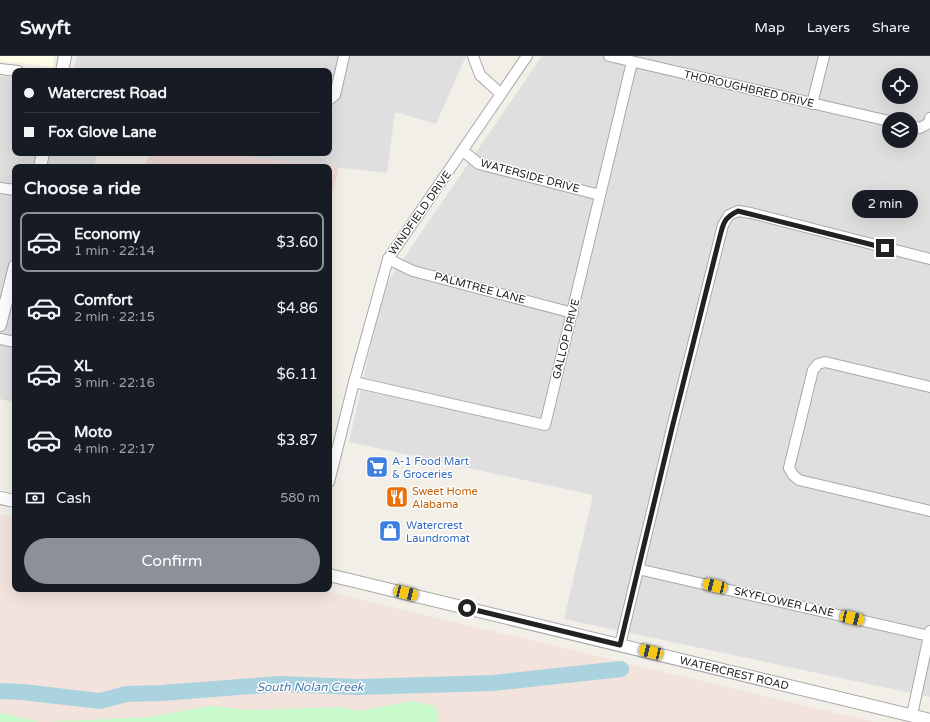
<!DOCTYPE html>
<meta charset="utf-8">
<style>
body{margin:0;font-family:"Varela Round",sans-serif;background:#20242c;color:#f1f3f6;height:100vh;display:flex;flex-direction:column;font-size:15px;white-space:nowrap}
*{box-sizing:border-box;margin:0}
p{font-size:13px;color:#9ea1a6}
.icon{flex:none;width:22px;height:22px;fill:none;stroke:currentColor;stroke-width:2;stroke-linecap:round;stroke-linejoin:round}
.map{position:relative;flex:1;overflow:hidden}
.details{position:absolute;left:12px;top:108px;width:320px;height:428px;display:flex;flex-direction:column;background:#171b24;border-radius:8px;box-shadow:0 4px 16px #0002}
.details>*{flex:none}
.guide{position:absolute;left:12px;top:12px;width:320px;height:88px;border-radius:8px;box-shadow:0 4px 16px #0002;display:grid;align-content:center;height:88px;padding:0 12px;background:#171b24}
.buttons{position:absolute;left:882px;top:12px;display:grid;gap:8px}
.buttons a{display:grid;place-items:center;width:36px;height:36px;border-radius:50%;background:#171b24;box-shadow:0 4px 16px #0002;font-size:20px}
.end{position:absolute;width:18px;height:18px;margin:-9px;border:5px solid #222;background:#fff;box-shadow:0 0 0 2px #fff}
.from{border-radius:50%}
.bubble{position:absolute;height:28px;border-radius:14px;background:#171b24;box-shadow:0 4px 16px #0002;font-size:13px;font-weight:600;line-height:28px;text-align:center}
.car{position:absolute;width:12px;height:24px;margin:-12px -6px;border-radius:5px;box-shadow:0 0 3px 1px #0007;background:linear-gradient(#f5c518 24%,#345 0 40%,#f5c518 0 76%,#345 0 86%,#f5c518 0)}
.guide b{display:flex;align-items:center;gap:14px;height:38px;font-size:15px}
.guide b+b{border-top:1px solid #363941}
.guide i{width:10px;height:10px;background:#f1f3f6}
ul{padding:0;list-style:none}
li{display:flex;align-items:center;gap:12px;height:60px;margin:0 8px 6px;padding:0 4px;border:2px solid transparent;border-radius:8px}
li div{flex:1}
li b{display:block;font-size:15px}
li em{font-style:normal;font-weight:600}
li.active{border-color:#8c9099}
li>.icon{width:36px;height:36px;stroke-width:1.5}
h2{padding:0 12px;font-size:18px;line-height:48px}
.pay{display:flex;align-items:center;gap:10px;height:44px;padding:0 12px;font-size:15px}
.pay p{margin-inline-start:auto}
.cta{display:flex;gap:8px;margin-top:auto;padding:8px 12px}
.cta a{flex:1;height:46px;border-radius:24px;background:#8c9099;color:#fff;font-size:16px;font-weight:600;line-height:46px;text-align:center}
header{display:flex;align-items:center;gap:24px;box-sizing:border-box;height:56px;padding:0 20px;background:#171b24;border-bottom:1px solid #363941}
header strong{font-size:19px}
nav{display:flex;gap:22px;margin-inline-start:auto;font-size:14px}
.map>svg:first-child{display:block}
</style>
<header>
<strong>Swyft</strong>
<nav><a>Map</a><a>Layers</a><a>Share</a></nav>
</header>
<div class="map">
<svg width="930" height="666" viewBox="0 0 930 666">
<rect width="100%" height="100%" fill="#f2efe9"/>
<!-- residential -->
<g fill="#e0dfdf" fill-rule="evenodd">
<path d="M77,0H466L436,68L395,56L387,117L210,97H329V15H73Z"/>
<path d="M542,0H930V641L564,563L593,439L349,386L384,231ZM889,19H911V41H889ZM889,63H911V85H889Z"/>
<path d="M0,20L15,21V97H96L95,111H15V346L0,343Z"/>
</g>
<!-- commercial -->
<path fill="#f2dad9" d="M149,97H210L339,111L329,148V111H145Z"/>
<!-- education -->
<path fill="#ffffe5" d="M0,0H54L53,11L0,5Z"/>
<!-- military -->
<path fill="#f3e3dd" d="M0,458L15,461V533H316L874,666H0Z"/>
<!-- park -->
<g fill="#c8facc">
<path d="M412,645L434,650L437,656L438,666H43L150,661L209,650L252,654L342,651L359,655Z"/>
<path d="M0,657L40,666H0Z"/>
</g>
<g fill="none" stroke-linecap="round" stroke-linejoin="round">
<!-- river -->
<path stroke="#aad3df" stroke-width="16" d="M0,635L22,636L100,645L126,638L162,637L279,628L358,631L493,627L621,613"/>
<!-- minor casing -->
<g stroke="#a9a9a9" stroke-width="12">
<g id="minor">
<path d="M473,0L480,19L501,38"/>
<path d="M609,0L889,65"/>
<path d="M0,13L18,15"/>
<path d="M329,44L335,39L344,0"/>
<path d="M812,48L824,0"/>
<path d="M911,70L920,72L929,67L930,62"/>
<path d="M463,95L479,108L600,139"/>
<path d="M0,132L15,134"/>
<path d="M388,203L413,215L573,257"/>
<path d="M0,283L15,286"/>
<path d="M354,326L545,369C575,248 602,127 632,6"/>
<path d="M930,331L825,306L818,308L813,314L789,412L793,419L799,424L930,455"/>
<path d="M329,426L354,326L388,203L527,0"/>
<path d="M638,513L929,580"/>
<path d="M620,589L672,372L723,169L729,159L738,155L751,157L930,203"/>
<path d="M912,659L930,575"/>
</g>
</g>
<!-- tertiary casing -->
<g stroke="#a9a9a9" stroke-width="14">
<g id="tertiary">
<path d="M62,15L65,0"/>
<path d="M40,111L43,97"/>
<path d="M0,269L15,210"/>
<path d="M0,442L15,445"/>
<path id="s1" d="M329,519L930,664"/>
</g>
</g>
<!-- minor -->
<use href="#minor" stroke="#fff" stroke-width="10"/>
<!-- tertiary -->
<use href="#tertiary" stroke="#fff" stroke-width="12"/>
</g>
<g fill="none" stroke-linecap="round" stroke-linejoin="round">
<!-- route -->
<path stroke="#222" stroke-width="5" d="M467,552L620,589L672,372L719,184C723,169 723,162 738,155L885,192"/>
</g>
<!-- icons -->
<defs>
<g id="supermarket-square" transform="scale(1.15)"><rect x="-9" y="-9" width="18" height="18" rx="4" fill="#3f7fe0" stroke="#fff"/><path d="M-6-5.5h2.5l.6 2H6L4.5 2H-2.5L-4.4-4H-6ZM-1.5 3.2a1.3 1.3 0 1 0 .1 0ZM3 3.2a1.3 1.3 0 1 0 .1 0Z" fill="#fff"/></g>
<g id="restaurant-square" transform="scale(1.15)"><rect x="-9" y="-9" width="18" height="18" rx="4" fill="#e8710a" stroke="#fff"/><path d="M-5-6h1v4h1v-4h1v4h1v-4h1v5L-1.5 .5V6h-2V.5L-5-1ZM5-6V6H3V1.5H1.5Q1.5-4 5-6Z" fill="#fff"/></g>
<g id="shop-square" transform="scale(1.15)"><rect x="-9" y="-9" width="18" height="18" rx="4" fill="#3f7fe0" stroke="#fff"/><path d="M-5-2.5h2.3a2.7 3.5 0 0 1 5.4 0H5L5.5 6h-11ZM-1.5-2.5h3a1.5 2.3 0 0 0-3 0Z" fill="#fff"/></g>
</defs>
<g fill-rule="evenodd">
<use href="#supermarket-square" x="377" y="411"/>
<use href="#restaurant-square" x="397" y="441"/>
<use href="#shop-square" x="390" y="475"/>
</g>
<g text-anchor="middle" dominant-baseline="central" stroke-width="3" stroke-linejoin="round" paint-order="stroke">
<!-- street labels -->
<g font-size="11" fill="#222" stroke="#fff">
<text transform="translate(749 33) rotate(13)">THOROUGHBRED DRIVE</text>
<text transform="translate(530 120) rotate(15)">WATERSIDE DRIVE</text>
<text transform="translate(420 157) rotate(-55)">WINDFIELD DRIVE</text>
<text transform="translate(480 232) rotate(15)">PALMTREE LANE</text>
<text transform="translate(566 283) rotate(-76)">GALLOP DRIVE</text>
<text transform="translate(784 546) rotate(13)">SKYFLOWER LANE</text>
<text stroke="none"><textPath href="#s1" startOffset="417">WATERCREST ROAD</textPath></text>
</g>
<!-- shop labels -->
<g font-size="11" fill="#366cbe" stroke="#fff" text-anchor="start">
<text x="392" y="405">A-1 Food Mart<tspan x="392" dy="13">&amp; Groceries</tspan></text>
<text x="406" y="469">Watercrest<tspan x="406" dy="13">Laundromat</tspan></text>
</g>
<!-- food labels -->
<g font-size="11" fill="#c56008" stroke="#fff" text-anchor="start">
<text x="412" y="435">Sweet Home<tspan x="412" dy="13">Alabama</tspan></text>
</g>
<!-- water labels -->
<g font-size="12" font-style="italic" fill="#4a7aab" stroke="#fff">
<text x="310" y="631">South Nolan Creek</text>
</g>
</g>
</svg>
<div class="buttons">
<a><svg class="icon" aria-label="locate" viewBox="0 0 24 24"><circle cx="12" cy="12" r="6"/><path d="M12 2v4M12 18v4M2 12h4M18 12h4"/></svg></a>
<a><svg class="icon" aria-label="layers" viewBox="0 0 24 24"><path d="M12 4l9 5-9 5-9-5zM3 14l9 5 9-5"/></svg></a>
</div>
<i class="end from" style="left:467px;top:552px"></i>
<i class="end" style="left:885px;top:192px"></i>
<div class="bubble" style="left:852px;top:134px;width:66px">2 min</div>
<i class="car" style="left:715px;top:530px;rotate:283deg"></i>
<i class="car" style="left:406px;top:537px;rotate:104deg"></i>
<i class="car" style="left:852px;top:562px;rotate:103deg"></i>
<i class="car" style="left:651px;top:596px;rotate:284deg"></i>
<div class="guide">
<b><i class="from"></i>Watercrest Road</b>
<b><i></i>Fox Glove Lane</b>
</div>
<section class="details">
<h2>Choose a ride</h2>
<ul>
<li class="active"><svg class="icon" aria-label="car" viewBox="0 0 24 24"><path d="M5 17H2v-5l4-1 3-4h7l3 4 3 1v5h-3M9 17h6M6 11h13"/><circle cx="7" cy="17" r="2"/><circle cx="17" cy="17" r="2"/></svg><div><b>Economy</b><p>1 min · 22:14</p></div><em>$3.60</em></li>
<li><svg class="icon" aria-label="car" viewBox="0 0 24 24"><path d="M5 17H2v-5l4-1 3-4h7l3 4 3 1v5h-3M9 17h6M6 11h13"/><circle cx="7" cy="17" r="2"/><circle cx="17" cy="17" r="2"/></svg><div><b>Comfort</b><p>2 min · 22:15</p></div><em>$4.86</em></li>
<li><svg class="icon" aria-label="car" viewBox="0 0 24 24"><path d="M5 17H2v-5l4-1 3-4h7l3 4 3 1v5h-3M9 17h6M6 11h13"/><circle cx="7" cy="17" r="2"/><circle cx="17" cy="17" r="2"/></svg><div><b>XL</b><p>3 min · 22:16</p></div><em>$6.11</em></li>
<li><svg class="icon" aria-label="car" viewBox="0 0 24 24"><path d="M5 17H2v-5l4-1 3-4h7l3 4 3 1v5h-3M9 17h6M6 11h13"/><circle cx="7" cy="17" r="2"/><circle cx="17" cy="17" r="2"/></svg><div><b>Moto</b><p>4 min · 22:17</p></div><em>$3.87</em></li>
</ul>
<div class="pay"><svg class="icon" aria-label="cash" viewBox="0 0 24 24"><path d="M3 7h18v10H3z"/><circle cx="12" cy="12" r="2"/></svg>Cash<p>580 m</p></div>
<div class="cta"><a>Confirm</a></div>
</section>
</div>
